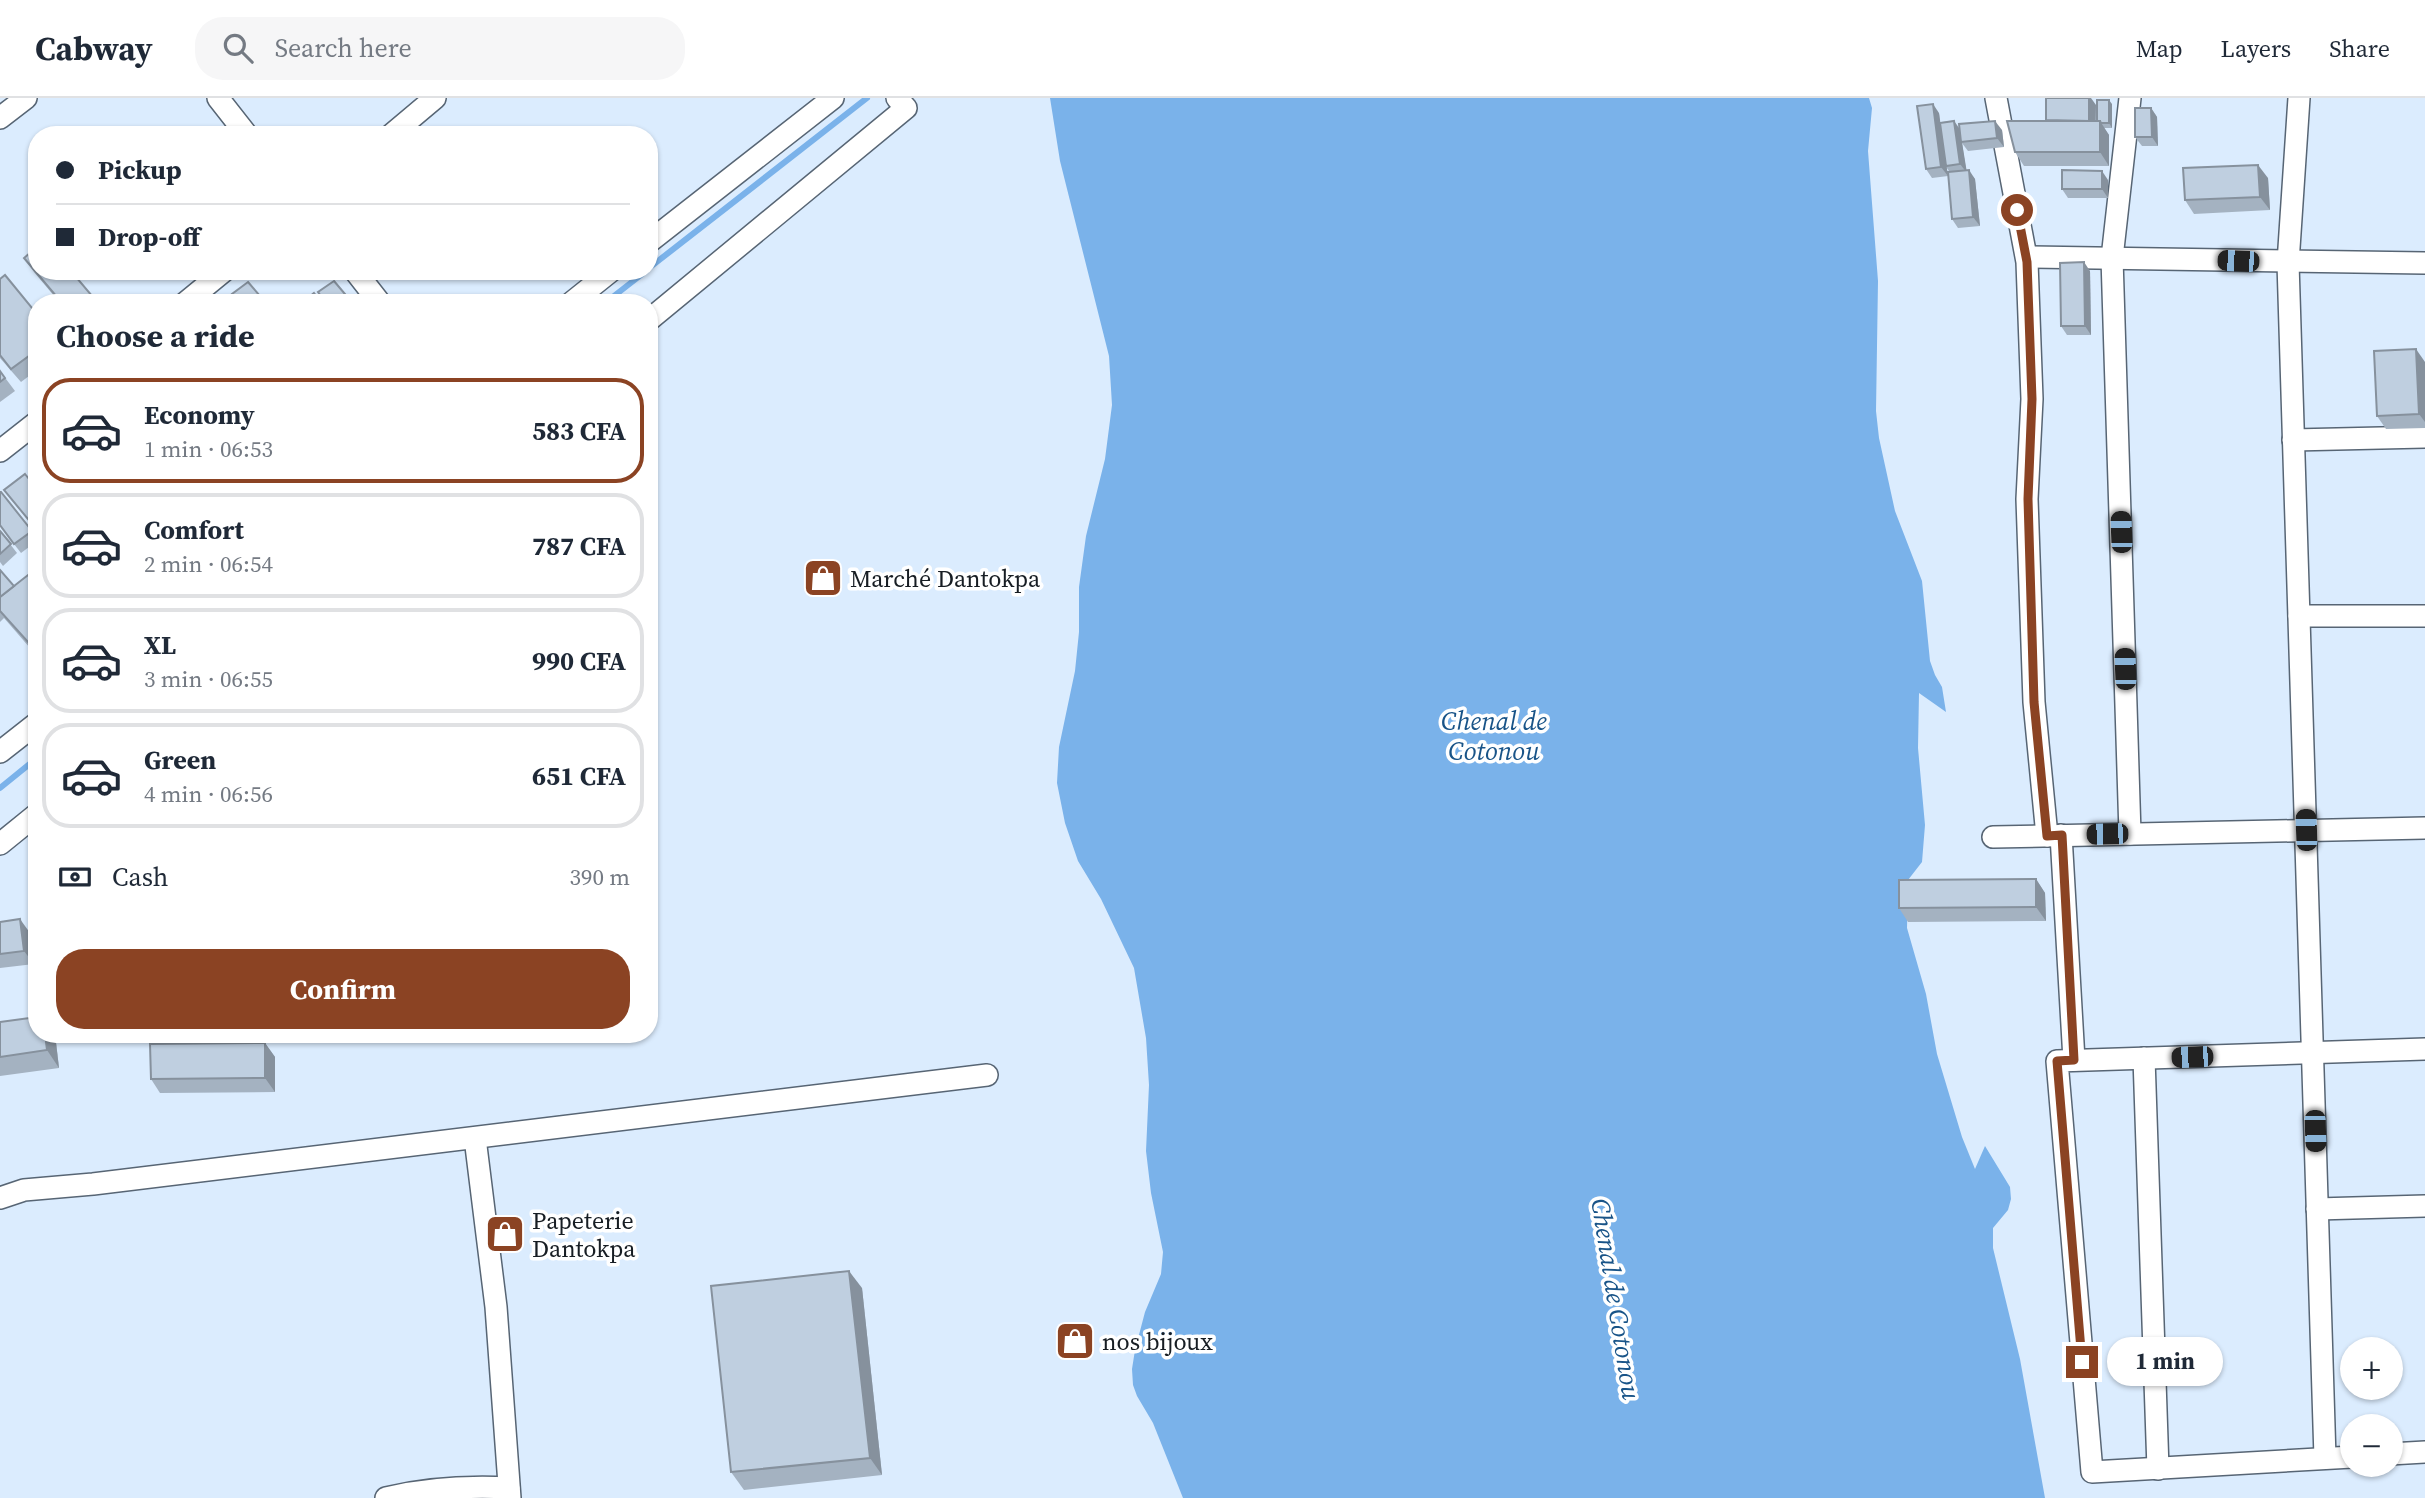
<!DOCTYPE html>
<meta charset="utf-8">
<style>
body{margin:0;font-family:"Source Serif 4",serif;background:#f6f6f7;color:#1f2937;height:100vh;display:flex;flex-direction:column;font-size:26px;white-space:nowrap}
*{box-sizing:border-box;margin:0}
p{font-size:23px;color:#747a83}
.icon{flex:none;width:38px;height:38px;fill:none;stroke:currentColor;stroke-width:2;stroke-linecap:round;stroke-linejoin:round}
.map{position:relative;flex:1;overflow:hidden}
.sheet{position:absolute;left:28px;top:196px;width:630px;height:749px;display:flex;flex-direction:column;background:#fff;border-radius:28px;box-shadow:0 2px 5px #0004}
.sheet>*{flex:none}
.hud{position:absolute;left:28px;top:28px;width:630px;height:154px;border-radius:28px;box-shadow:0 2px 5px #0004;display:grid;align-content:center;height:154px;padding:0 28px;background:#fff}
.controls{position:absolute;left:2340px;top:1239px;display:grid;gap:14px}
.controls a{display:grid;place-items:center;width:63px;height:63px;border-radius:50%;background:#fff;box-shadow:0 2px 5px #0004;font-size:35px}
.end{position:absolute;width:32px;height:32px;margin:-16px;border:9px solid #8b4323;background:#fff;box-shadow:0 0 0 4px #fff}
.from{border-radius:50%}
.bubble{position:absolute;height:49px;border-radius:24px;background:#fff;box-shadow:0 2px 5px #0004;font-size:23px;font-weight:700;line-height:49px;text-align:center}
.car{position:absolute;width:21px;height:42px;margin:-21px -10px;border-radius:9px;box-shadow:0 0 5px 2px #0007;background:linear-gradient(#222 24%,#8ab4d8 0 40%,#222 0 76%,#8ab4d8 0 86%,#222 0)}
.hud b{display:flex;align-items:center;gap:24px;height:66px;font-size:26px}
.hud b+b{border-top:2px solid #e0e1e3}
.hud i{width:18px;height:18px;background:#1f2937}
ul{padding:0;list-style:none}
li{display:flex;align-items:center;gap:21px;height:105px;margin:0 14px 10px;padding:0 14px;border:4px solid #e0e1e3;border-radius:28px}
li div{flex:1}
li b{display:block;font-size:26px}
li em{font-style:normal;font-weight:700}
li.selected{border-color:#8b4323}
li>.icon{width:63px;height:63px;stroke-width:1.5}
h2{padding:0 28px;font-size:32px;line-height:84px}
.pay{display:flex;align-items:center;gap:18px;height:77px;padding:0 28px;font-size:26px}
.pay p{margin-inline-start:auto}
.cta{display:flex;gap:14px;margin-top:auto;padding:14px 28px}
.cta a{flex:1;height:80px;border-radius:28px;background:#8b4323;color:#fff;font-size:28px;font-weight:700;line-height:80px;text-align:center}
header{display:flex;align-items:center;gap:42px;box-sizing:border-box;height:98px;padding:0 35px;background:#fff;border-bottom:2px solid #e0e1e3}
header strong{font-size:33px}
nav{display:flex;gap:38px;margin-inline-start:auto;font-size:24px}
.search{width:490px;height:63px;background:#f6f6f7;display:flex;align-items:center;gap:18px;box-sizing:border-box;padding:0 24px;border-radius:28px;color:#747a83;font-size:26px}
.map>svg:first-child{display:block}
</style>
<header>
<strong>Cabway</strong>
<div class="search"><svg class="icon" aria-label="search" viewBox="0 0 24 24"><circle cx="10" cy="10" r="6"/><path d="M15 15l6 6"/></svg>Search here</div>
<nav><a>Map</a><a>Layers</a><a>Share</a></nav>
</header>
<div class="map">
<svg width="2425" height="1400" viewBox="0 0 2425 1400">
<rect width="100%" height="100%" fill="#dbecfe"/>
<!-- water -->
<path fill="#7ab2ea" d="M1050,0H1869L1872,10L1868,53L1878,183L1876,313L1879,340L1895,413L1922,483L1930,563L1935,577L1942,589L1946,614L1919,595L1918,650L1925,727L1922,764L1908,782L1907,830L1926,896L1937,956L1962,1039L1975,1071L1985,1048L2010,1089L2011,1101L2008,1112L1993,1130V1150L2020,1261L2045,1400H1183L1153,1325L1137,1298L1133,1287L1132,1271L1135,1252L1145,1214L1161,1176L1163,1154L1151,1095L1146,1053L1149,987L1146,940L1134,870L1101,801L1078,763L1065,725L1057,685L1059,649L1075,573L1079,534V489L1086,438L1105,361L1112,307L1109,258L1060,63Z"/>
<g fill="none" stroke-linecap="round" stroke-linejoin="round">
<!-- stream -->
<g stroke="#7ab2ea" stroke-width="6">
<path d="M649,170L867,0"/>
<path d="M605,205L646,173"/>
<path d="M0,690L37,660"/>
</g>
<!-- minor casing -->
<g stroke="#576574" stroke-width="24">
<g id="minor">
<path d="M218,0L247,37"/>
<path d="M1996,0L2027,164L2032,301L2027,401L2034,604L2047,738"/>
<path d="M2130,0L2112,160L2130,736"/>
<path d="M2299,0L2288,165L2325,1360"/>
<path d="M0,20L26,0"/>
<path d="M391,37L435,0"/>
<path d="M649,144L833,0"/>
<path d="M2027,159L2425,165"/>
<path d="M355,173L380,205"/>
<path d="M185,205L224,173"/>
<path d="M571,205L611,173"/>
<path d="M649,222L906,10L897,0"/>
<path d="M2293,342L2425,339"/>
<path d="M0,353L37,324"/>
<path d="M2299,518H2425"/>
<path d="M0,654L37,625"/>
<path d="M2061,737L2074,962"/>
<path d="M1993,739L2425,730"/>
<path d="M0,746L37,716"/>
<path d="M2144,960L2158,1371"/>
<path d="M475,1040L496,1209L510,1400"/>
<path d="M0,1100L24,1092L93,1086L987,977"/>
<path d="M2317,1111L2425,1108"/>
<path d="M2390,1356L2425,1354"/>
<path d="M2352,1359L2092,1374L2057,963L2425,951"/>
<path d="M386,1400C427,1390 467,1388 509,1390"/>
</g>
</g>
<!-- minor -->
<use href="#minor" stroke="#fff" stroke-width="21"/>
</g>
<!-- wall -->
<g fill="#a4b2c1">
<path d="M2112,6V30H2104L2109,37V68H2024L2015,54L2046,23L2096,7V23H2097Z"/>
<path d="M2151,10L2157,19L2158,48H2142L2135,39Z"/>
<path d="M1939,15L1940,24L1954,23L1960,31L2002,32L2004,49L1968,53L1962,45L1966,72L1975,81L1980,128L1958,130L1952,121L1950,74L1946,69L1948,78L1932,80L1926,71Z"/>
<path d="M2268,80L2270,112L2194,116L2185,102Z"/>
<path d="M2108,82V100H2068L2062,91Z"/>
<path d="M24,160L98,205H60L34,174Z"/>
<path d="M532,173H547L537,180Z"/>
<path d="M2090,173L2091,237H2067L2061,228Z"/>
<path d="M0,181L37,216V272L21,284L0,260Z"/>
<path d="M2425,264V330L2386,331L2377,318Z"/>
<path d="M0,273L15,293L0,304Z"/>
<path d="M0,394L37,441V443L21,455L0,428Z"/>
<path d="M0,433L17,455L3,468L0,464Z"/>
<path d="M37,470V558L4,520L0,524V472L14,488Z"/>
<path d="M2036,781L2045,795L2046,823L1908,824L1899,810Z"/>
<path d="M0,824L30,835L34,866L0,870Z"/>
<path d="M0,924L55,936L59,970L0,978Z"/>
<path d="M265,945L275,959V994L160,995L151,981Z"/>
<path d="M862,1190L882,1377L744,1392L731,1374Z"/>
</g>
<!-- shaded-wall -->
<g fill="#86919d">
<path d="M2089,0H2091L2096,7L2095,32L2089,23Z"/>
<path d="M2109,2L2112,6V30L2109,25Z"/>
<path d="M1933,6L1939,15L1948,78L1941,69Z"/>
<path d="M2151,10L2157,19L2158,48L2152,39Z"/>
<path d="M1954,23L1960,32L1967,75L1960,66Z"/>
<path d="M1995,23L2002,32L2004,49L1997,40Z"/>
<path d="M2100,23L2109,37V68L2100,54Z"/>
<path d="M2258,67L2268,80L2270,112L2260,99Z"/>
<path d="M1969,72L1975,81L1980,128L1973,119Z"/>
<path d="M2102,73L2108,82V100L2102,91Z"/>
<path d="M2084,164L2090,173L2091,237L2085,228Z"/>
<path d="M2416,251L2425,264V324L2419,316Z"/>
<path d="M2036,781L2045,795L2046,823L2036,809Z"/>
<path d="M20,821L30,835L34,866L24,853Z"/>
<path d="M45,936H55L59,970L47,952Z"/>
<path d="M265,945L275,959V994L265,980Z"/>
<path d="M849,1173L862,1190L882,1377L870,1360Z"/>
</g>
<!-- building -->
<g fill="#bfcfe0" stroke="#86919d" stroke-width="2">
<path d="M2046,0H2089V23L2046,22Z"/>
<path d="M2097,2H2109V25H2101L2100,23H2097Z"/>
<path d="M1933,6L1941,69L1926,71L1917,8Z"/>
<path d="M2135,10H2151L2152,39H2135Z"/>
<path d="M1954,23L1960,66L1946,68L1940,25Z"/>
<path d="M1995,23L1997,40L1961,44L1959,26Z"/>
<path d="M2007,23H2100V54H2015Z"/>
<path d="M2258,67L2260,99L2185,102L2183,70Z"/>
<path d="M1969,72L1973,119L1952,121L1948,74Z"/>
<path d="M2062,72L2102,73V91H2062Z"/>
<path d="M37,149V173H71L98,205H62L24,160Z"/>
<path d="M2084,164L2085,228H2061L2060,165Z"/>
<path d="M5,177L37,216V252L11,271L0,257V181Z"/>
<path d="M334,183L350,202L345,205H326L318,194Z"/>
<path d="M248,184L266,205H239L232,196Z"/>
<path d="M314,195L322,205H302Z"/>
<path d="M2416,251L2419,316L2377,318L2374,253Z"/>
<path d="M0,273L5,280L0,284Z"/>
<path d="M25,376L37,391V432L4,392Z"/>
<path d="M0,394H1L32,433L14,446L0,427Z"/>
<path d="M0,433L11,446L0,456Z"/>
<path d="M37,470V554L0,513V499Z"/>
<path d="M0,472L14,488L0,499Z"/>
<path d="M2036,781V809L1899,810V782Z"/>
<path d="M20,821L24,853L0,856V824Z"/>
<path d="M37,919V936H45L47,952L0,959V924Z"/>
<path d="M265,945V980L151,981L150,946Z"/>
<path d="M849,1173L870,1360L731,1374L711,1188Z"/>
</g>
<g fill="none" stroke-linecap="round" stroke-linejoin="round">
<!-- route -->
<path stroke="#8b4323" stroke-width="9" d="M2017,112L2027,164L2032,301L2028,401L2034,604L2047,738L2062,737L2074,962L2057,963L2082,1264"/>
</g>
<!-- icons -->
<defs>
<g id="shop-square" transform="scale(2.0125)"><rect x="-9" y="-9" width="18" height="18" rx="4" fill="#8b4323" stroke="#fff"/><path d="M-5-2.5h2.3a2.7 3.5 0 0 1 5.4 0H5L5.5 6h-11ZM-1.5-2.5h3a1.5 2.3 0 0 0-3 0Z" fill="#fff"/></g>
</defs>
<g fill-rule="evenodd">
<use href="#shop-square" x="823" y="480"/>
<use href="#shop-square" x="505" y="1136"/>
<use href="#shop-square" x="1075" y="1243"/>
</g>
<g text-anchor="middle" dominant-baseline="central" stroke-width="7" stroke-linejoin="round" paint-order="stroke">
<!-- poi labels -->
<g font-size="24" fill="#171d23" stroke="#fff" text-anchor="start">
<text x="850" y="480">Marché Dantokpa</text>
<text x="532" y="1122">Papeterie<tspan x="532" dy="28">Dantokpa</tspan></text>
<text x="1102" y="1243">nos bijoux</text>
</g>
<!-- water labels -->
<g font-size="26" font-style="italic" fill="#195488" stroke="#fff">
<text x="1494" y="623">Chenal de<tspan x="1494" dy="30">Cotonou</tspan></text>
<text transform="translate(1616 1201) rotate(81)">Chenal de Cotonou</text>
</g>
</g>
</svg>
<div class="controls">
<a>+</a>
<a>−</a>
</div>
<i class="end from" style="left:2017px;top:112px"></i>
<i class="end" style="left:2082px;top:1264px"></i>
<div class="bubble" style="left:2107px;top:1239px;width:116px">1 min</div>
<i class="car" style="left:2238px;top:163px;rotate:272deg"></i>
<i class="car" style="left:2121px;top:434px;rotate:358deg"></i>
<i class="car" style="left:2125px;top:571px;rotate:358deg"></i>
<i class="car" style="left:2306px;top:732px;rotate:358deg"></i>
<i class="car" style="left:2107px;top:736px;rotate:269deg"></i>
<i class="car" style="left:2192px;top:959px;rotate:268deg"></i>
<i class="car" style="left:2315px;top:1033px;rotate:178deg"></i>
<div class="hud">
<b><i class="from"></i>Pickup</b>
<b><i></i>Drop-off</b>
</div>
<section class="sheet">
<h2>Choose a ride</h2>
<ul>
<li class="selected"><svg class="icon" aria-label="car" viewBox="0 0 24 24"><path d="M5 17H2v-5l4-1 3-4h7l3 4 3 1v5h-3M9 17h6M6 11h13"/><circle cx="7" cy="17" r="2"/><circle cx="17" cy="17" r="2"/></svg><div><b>Economy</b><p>1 min · 06:53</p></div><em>583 CFA</em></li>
<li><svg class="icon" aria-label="car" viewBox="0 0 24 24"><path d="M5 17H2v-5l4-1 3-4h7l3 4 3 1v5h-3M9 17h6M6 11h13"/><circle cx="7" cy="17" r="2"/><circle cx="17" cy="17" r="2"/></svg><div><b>Comfort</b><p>2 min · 06:54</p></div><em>787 CFA</em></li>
<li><svg class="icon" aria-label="car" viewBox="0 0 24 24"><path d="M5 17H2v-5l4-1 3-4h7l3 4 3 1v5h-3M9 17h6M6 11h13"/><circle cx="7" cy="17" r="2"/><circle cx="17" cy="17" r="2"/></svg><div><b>XL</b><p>3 min · 06:55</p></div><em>990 CFA</em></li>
<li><svg class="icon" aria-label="car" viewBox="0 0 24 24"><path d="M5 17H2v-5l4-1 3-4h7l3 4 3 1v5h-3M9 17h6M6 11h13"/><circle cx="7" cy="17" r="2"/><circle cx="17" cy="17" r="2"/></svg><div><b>Green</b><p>4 min · 06:56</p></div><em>651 CFA</em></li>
</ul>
<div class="pay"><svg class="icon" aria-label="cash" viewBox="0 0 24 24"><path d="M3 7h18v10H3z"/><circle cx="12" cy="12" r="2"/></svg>Cash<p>390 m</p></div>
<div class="cta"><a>Confirm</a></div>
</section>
</div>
